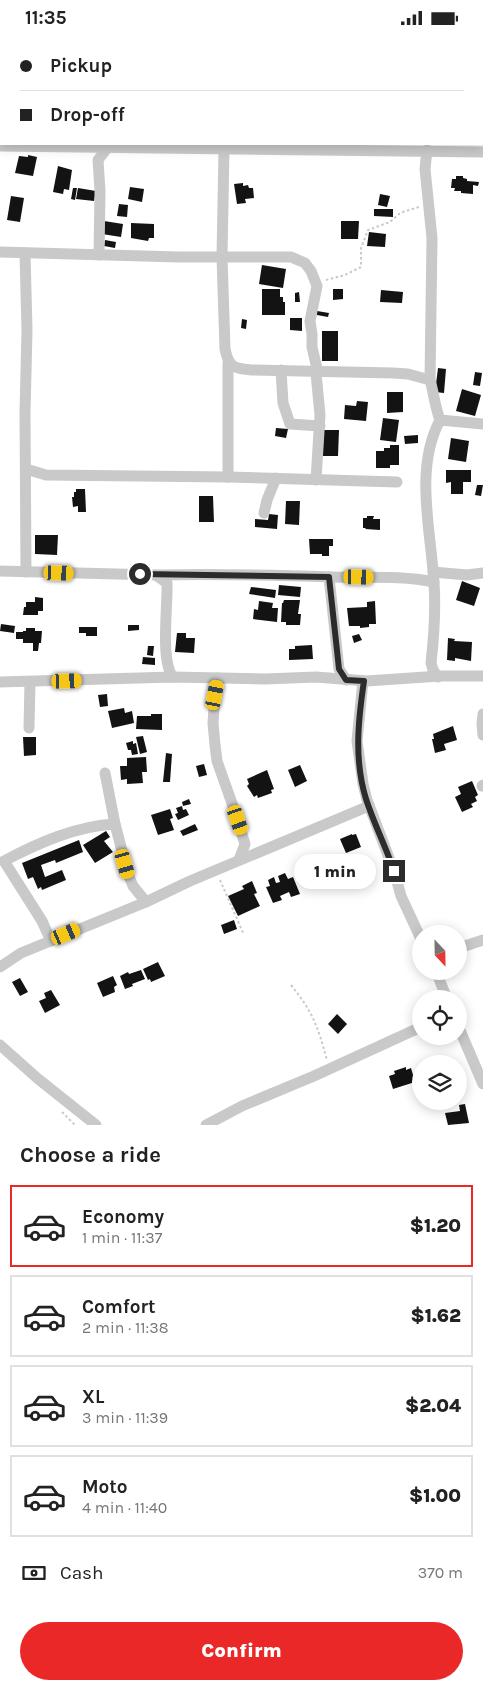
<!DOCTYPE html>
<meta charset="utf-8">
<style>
body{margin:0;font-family:Karla,sans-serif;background:#f6f6f6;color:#222;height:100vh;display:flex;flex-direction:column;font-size:19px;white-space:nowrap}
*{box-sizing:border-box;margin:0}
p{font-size:16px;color:#767676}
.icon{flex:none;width:28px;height:28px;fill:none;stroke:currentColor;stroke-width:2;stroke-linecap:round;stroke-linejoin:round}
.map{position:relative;height:1090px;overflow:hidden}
.side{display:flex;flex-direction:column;background:#fff;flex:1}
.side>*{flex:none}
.hud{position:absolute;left:0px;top:0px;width:484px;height:110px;box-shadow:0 2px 12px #0003;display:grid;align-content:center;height:110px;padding:0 20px;background:#fff}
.needle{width:32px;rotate:158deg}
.controls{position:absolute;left:412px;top:890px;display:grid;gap:10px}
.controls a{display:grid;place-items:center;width:55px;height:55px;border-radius:50%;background:#fff;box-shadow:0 2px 12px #0003;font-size:25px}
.end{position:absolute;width:22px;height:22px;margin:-11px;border:6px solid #2c2c2c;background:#fff;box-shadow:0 0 0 2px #fff}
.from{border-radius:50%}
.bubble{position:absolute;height:35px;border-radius:18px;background:#fff;box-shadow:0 2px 12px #0003;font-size:16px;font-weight:800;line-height:35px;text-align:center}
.car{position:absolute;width:15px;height:30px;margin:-15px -8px;border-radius:6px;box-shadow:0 0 4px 1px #0007;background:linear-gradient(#f5c518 24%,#345 0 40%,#f5c518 0 76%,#345 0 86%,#f5c518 0)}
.hud b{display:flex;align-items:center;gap:18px;height:48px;font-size:19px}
.hud b+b{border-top:1px solid #e0e0e0}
.hud i{width:12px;height:12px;background:#222}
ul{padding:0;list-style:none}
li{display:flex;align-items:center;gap:15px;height:82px;margin:0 10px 8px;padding:0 10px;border:2px solid #e0e0e0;border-radius:0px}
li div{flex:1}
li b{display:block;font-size:19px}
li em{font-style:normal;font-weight:800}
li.active{border-color:#ea2828}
li>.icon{width:45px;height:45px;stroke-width:1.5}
h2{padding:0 20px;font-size:22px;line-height:60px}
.pay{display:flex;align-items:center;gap:12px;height:55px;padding:0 20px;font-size:19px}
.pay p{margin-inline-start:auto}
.action{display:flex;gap:10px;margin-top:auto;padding:10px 20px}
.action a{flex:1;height:58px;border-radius:30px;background:#ea2828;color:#fff;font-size:20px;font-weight:800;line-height:58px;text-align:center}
.status{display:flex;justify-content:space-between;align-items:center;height:35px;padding:0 25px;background:#fff;direction:ltr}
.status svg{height:14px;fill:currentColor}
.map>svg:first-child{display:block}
</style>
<div class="status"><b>11:35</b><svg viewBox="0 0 49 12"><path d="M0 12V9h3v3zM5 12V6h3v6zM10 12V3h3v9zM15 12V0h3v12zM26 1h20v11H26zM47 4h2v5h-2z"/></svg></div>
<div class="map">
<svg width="483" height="1090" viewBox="0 0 483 1090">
<rect width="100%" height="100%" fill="#fff"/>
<!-- building -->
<g fill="#131313">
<path d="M28,120L37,122L33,141L15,138L19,121L28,122Z"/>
<path d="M58,131L72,135L69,155L64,154L63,159L53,157Z"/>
<path d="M456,141H463V143L467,144V146L479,147L478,151L473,150V159L461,158V156H454L455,153H451L452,144H456Z"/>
<path d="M243,148V151L248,150L249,153H253L254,163L245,164L246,168L237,169L234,149Z"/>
<path d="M130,152L144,154L142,167L128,164Z"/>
<path d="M73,153H77L75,165L71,164Z"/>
<path d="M78,153L96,156L94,166L76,164Z"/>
<path d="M380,159L390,161L387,172L378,170Z"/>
<path d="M11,161L24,163L20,187L7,185Z"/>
<path d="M119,169L128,170L127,182L117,181Z"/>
<path d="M374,174H393V182L374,181Z"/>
<path d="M104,186L123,189L121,202L102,199Z"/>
<path d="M341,186H359L358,204H341Z"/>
<path d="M131,188L154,189V203H149L148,206L131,203Z"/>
<path d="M369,197L386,199L385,212L367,211Z"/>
<path d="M105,205L116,207L115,213L104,211Z"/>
<path d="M262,230L286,234L283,253L259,249Z"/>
<path d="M262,254H280V262H283V267H285V280H262Z"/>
<path d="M333,254H343V264L333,265Z"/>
<path d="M381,255L403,257L402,268L380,267Z"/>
<path d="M299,257L300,267H295V258Z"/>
<path d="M317,276L329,278L328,282L317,280Z"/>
<path d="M290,283H302V296L290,295Z"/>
<path d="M242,284L247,285L246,294L241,293Z"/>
<rect x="322" y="296" width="16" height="30"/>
<path d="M438,333L446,334L444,358L435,357Z"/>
<path d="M475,337L482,338L480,351L473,350Z"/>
<path d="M462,354L481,360L475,381L456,376Z"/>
<path d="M387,357H403V377L387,378Z"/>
<path d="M357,366L368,367L366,386L344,384L345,370L356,371Z"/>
<path d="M383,383L399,385L396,407L380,405Z"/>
<path d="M276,393L288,394L286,403L275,401Z"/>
<path d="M323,395H339L338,421H323Z"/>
<path d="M418,400V408L405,409L404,401Z"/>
<path d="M451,403L469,406L466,427L448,424Z"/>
<path d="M390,410H399V430H390V433H376V416H384V413H390Z"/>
<path d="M446,435H471V447H463V459H451V447L446,448Z"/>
<path d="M477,450H483L481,461L475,460Z"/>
<path d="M76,454H85L86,477H78V471L73,472L72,462H74V457H76Z"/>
<path d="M199,461H213L214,487H199Z"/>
<path d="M286,466H300L299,490L285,489Z"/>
<path d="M269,479L278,480L277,494L255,492V484L268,485Z"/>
<path d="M367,481H374L373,484H380V495L365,494L366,493H363V483H367Z"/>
<path d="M35,500H58L57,520L35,519Z"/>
<path d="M309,504H333V511H329V521H322V519H310Z"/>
<path d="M462,546L480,553L474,571L456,565Z"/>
<path d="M279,550L301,552L300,562L278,560Z"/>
<path d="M251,552L276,555L275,563L249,559Z"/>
<path d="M35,562L43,563V576H38V580H23L24,572H26V567H35Z"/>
<path d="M284,565H300L298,579H301L300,590H286V587H281L282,568H283Z"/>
<path d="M259,566L273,568L272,573H278L277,587L253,584L254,574L258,575Z"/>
<path d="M375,566L376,589H369V592L360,593V591H349L347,573L367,572V567Z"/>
<path d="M1,589L15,591L14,598L0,596Z"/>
<path d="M128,590H139V595L128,596Z"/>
<path d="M79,592H97V601H86V598H79Z"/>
<path d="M26,593H35V596H42L41,608H39L38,616H33V608H23V604H16V597H23V596H26Z"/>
<path d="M177,598H186V603H195L194,618L175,617Z"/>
<path d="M359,599L362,605L354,608L352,601Z"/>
<path d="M448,603L455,604L454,606L472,607L471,626L455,623V626L447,625Z"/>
<path d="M312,610L313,624L289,625V614H295V611Z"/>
<path d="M148,611H154L153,621L147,620Z"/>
<path d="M143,622L155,623V630L142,629Z"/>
<path d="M107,659L108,671L100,672L98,660Z"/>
<path d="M124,673L125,678L132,676L134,688L112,693L108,676Z"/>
<path d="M151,679H162V695L136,694L137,681H151Z"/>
<path d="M453,691L457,705L444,709L446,715L435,718L432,704H434L433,699Z"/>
<path d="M143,701L147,717L140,719L136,702Z"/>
<path d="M23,702H36V720L24,721Z"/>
<path d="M133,706V709L136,708L138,719L132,720L131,715H128L126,708Z"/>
<path d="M166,718L172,719L170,747H163Z"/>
<path d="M146,722L147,737H142L143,748L127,749V744L121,745L120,731H127V723Z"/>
<path d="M204,729L207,740L199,742L196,731Z"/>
<path d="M300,730L307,746L295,752L288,735Z"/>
<path d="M267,735L274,754L271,755L272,758L258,763L257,760L254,762L247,751L249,749L247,744Z"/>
<path d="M472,746L478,760L475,762L477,766L471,769L473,772L462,777L455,762L461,759L458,752Z"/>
<path d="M189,764L191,769L183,771L182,767Z"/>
<path d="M182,771L183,775L186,774L189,780L178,785L175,779L178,778L176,773Z"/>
<path d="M170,774L173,783L170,784L174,795L158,800L151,780Z"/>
<path d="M195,789L198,795L183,801L180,796Z"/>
<path d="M106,796L110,802L104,806L113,817L95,828L83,810Z"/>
<path d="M352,799V800L356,799L361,812L346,818L340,804Z"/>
<path d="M79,805L83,817L56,828L55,825L41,830L45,842L62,835L66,845L42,855L41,852L38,854L33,842L28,844L22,828Z"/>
<path d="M285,838L288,844L293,842L300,859L291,862L289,857L280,861L282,865L273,868L266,852L270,851L268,845L274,842L276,848L280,847L278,841Z"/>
<path d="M252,846L257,858L254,859L260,871L238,881L228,861L244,854L242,851Z"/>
<path d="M234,885L237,894L224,899L221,890Z"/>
<path d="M158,927L165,941L151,947L150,944L148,945L143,934Z"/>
<path d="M141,935L145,944L132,949L133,951L125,954L120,941L128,937L129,939Z"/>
<path d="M113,941L117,950L114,952L115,957L103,962L97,948Z"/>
<path d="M20,943L28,957L20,961L12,947Z"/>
<path d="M51,955L60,970L45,978L39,966L46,963L44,958Z"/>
<path d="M337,979L347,989L338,999L328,989Z"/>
<path d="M406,1032V1035L411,1033L415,1047L393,1054L389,1041L395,1039L394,1036Z"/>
<path d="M465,1069L469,1088L448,1090L445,1078L460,1076L459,1070Z"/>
</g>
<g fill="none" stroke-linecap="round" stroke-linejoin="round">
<!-- path -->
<g stroke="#c9c9c9" stroke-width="2" stroke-dasharray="2.5 2.5" stroke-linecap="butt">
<path d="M326,245L345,240L361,232V213L368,195L390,187L400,178L419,172"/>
<path d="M220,845L244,900"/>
<path d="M291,950C313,977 318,992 327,1025"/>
<path d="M62,1077L75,1090"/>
</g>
<!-- minor -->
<g stroke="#c9c9c9" stroke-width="11">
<path d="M294,0L299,1"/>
<path d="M189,1L190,0"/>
<path d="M0,111L483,117"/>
<path d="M224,114L222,222L225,314C229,333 234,333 251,335L393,338L408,339L430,345C434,359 435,372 440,385L483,389"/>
<path d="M427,115L425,134L432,203L430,345"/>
<path d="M0,217L179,222H291L305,228L311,236L317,251L310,286L312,299V312L318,338"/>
<path d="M25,218L27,295L25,378L26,537"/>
<path d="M99,220L100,156L98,125L108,112"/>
<path d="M281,335L283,368L290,389L320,391"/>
<path d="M316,338L320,380L316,445"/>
<path d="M26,434L46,440L228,442L397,447"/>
<path d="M228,442V328"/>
<path d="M264,478L267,465L276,443"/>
<path d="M0,536L156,540L167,548C168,571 160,626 173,642"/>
<path d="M433,537L467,540L483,538"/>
<path d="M156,540C215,539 273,540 332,542C366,543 401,540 434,547"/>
<path d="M329,542L339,634L346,645"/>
<path d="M438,642L433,635L431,628C434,601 436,575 434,548C431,495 414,434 440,385"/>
<path d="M218,643L215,660L213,688L215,710L217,726L234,774L245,809L239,825"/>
<path d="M363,646L357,706L363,749L367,765L394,836L401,861L421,904"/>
<path d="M0,647L173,642L265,644L316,642L367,646L440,641H483"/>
<path d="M483,679L482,689L483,700"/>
<path d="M29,693L30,647"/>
<path d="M105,738L115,789L128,839L133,851L146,867"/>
<path d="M482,751L483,750"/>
<path d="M51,906L42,886L4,826C38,808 76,791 115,789"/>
<path d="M459,913L483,905"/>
<path d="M0,932L21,918L146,867L190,846L369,771"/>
<path d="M436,936L447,964"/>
<path d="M459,993L483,1049"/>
<path d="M0,1010L37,1043L96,1090"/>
<path d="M206,1090L242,1071L314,1041L421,992"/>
</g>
</g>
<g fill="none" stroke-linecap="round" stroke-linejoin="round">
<!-- route -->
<path stroke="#2c2c2c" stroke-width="6" d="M140,539L329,542L339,634L346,645L364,646C358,686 354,725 366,764C374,789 386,812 394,836"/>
</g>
</svg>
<div class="controls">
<a><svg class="needle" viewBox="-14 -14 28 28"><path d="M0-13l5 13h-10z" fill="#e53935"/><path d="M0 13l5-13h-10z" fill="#767676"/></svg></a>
<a><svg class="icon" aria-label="locate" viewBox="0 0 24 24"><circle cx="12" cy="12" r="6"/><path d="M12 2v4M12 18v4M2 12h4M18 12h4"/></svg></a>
<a><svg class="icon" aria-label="layers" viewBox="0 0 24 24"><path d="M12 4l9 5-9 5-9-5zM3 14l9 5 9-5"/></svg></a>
</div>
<i class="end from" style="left:140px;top:539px"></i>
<i class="end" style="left:394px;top:836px"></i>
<div class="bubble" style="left:294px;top:819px;width:82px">1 min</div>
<i class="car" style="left:59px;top:538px;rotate:92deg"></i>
<i class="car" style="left:359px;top:542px;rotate:91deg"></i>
<i class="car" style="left:67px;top:646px;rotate:88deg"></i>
<i class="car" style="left:215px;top:660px;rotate:11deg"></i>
<i class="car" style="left:238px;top:785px;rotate:161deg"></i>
<i class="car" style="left:125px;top:829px;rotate:164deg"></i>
<i class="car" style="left:66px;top:899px;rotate:67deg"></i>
<div class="hud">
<b><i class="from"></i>Pickup</b>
<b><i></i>Drop-off</b>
</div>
</div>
<section class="side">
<h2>Choose a ride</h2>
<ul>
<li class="active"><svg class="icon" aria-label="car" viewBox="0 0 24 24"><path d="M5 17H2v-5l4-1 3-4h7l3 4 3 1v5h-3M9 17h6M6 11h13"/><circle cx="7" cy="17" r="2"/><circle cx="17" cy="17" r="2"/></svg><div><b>Economy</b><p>1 min · 11:37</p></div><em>$1.20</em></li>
<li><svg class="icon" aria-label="car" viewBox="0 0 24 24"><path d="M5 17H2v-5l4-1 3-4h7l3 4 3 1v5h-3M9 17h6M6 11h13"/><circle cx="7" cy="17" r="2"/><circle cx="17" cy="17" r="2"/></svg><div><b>Comfort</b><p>2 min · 11:38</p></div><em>$1.62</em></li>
<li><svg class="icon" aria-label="car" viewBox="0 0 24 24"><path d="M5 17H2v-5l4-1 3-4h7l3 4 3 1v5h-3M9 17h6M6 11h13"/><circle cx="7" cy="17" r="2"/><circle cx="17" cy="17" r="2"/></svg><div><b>XL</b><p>3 min · 11:39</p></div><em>$2.04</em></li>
<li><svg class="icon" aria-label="car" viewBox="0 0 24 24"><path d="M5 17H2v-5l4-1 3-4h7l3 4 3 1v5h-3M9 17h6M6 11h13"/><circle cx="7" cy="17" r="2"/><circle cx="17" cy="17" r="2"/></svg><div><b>Moto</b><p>4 min · 11:40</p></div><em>$1.00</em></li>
</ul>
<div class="pay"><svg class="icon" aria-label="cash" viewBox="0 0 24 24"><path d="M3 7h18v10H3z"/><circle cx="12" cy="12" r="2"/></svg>Cash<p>370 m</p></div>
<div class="action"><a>Confirm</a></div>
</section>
